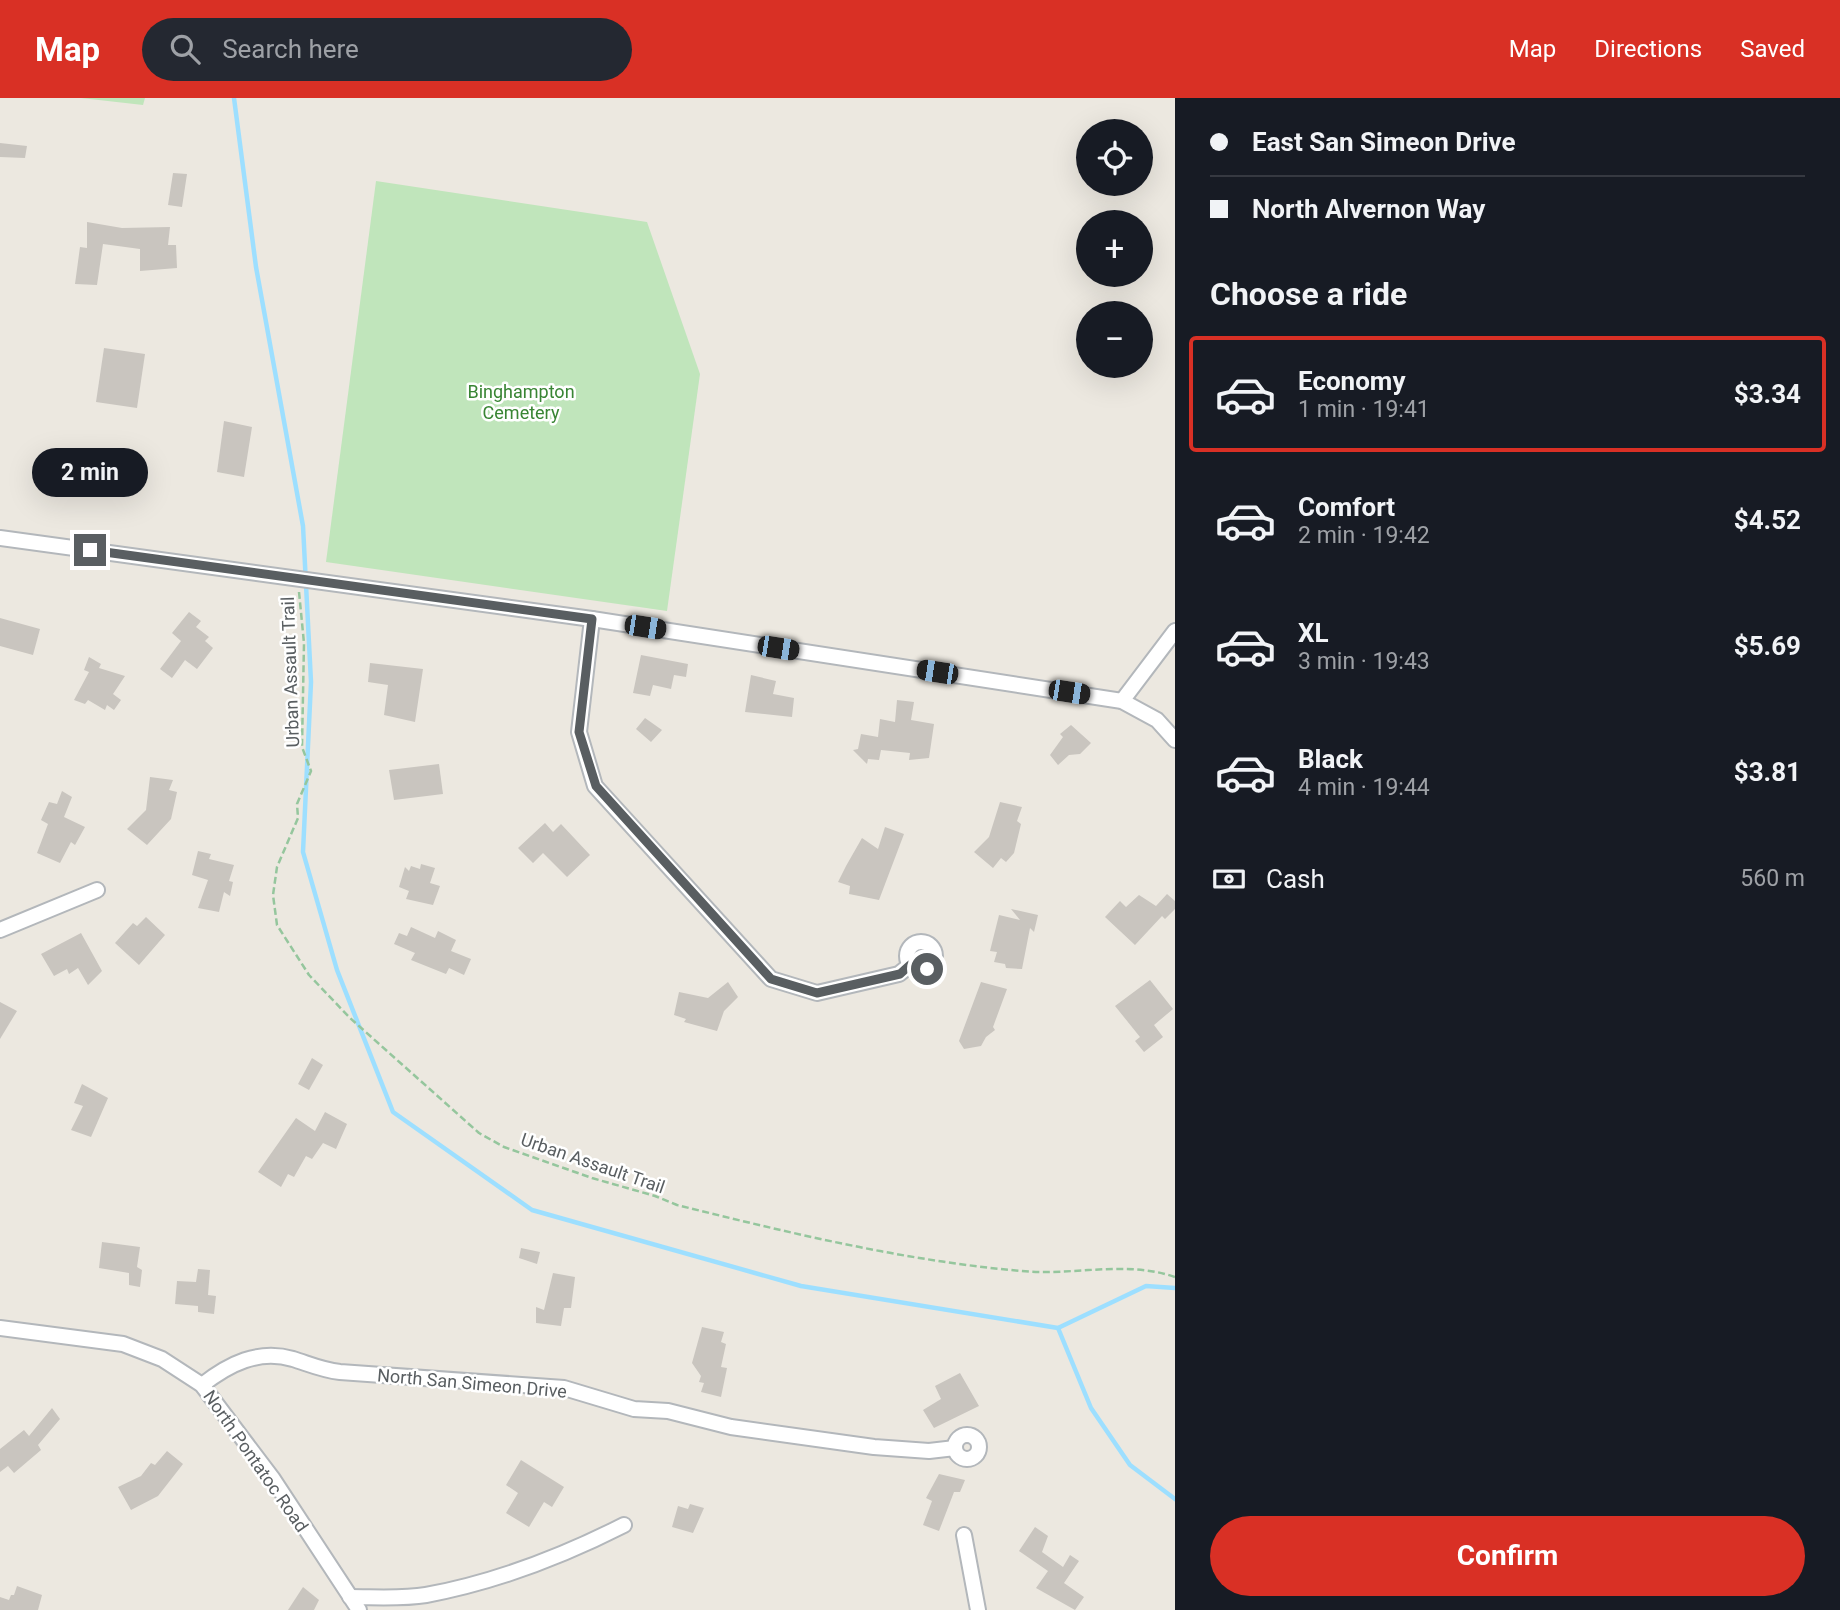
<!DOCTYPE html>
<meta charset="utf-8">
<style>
body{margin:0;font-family:Roboto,sans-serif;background:#242831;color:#f1f3f6;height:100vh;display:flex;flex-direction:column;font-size:26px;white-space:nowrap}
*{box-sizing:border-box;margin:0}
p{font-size:23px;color:#9ea1a6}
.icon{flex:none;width:38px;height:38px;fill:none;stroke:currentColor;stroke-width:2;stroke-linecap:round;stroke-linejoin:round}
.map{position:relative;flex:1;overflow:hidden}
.drawer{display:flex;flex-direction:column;background:#171b24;width:665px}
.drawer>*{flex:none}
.top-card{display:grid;align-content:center;height:154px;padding:0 35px;background:#171b24}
.fabs{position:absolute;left:1076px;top:21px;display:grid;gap:14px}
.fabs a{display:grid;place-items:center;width:77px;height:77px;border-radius:50%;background:#171b24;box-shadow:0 7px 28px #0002;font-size:35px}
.end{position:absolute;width:32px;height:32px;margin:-16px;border:9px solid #595e61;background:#fff;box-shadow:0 0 0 4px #fff}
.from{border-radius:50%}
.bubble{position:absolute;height:49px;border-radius:24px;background:#171b24;box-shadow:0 7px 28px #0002;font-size:23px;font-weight:700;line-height:49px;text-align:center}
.car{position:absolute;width:21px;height:42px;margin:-21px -10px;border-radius:9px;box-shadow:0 0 5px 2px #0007;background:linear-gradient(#222 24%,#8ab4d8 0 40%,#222 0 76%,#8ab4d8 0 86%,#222 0)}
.top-card b{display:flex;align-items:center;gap:24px;height:66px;font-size:26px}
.top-card b+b{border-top:2px solid #363941}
.top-card i{width:18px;height:18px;background:#f1f3f6}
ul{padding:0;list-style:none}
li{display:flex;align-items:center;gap:21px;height:116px;margin:0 14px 10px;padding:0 21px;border:4px solid transparent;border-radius:7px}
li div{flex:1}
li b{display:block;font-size:26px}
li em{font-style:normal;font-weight:700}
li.selected{border-color:#d93025}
li>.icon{width:63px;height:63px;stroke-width:1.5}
h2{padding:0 35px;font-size:32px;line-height:84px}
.pay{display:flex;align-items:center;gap:18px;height:77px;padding:0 35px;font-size:26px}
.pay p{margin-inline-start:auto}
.primary-button{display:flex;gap:14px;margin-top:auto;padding:14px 35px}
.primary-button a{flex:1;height:80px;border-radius:42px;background:#d93025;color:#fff;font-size:28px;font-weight:700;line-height:80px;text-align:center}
header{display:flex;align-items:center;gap:42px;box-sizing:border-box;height:98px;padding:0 35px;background:#d93025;color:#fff}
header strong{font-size:33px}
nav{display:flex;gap:38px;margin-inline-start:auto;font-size:24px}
.search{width:490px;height:63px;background:#242831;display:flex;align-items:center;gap:18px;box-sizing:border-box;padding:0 24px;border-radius:38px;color:#9ea1a6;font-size:26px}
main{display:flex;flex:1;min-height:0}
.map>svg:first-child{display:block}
</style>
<header>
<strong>Map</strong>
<div class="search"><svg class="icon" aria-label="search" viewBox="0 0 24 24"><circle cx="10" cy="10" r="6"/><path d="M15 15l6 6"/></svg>Search here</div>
<nav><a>Map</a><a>Directions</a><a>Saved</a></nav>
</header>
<main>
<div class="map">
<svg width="1175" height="1512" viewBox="0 0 1175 1512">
<rect width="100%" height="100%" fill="#ece8e0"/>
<!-- green -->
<g fill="#c0e5bb">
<path d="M81,0H145L143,7Z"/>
<path d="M376,83L647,124L700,276L667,513L326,464Z"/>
</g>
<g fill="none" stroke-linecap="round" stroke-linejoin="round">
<!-- stream -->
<g stroke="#9ddfff" stroke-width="4.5">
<path d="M234,0L256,169L303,428L311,584L303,754L337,872L393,1014L532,1112L801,1188L1058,1230L1146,1188L1175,1190"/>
<path d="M1058,1230L1091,1310L1130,1367L1175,1401"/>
</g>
</g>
<!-- building -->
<g fill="#c9c5bf">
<path d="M0,45L27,48L25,60L0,59Z"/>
<path d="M173,75L187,76L182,109L168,107Z"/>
<path d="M87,124L122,130L170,129L168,147H176L177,170L140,173V151L103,146L97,187L75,186L80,149L87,150Z"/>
<path d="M104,250L145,256L137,310L96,304Z"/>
<path d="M224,323L252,329L244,379L217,374Z"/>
<path d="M189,514L201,523L196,529L209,539L205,543L213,550L197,571L185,562L172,580L160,571L181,543L172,535Z"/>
<path d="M0,520L40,531L33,557L0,548Z"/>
<path d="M641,557L688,566L686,579L674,577L671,591L653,587L650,598L633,595Z"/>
<path d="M89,559L101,566L99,570L125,578L113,596L121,602L114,612L107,607L105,612L88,602L85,606L74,602L89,574L84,572Z"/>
<path d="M370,565L423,571L415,624L384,617L388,587L368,584Z"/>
<path d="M751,577L776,583L773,596L794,600L792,619L745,614Z"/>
<path d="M897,602L914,604L911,622L934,626L929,660L909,662L910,655L881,652L879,662L868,661L867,666L853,652L858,651L861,636L878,639L880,621L895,624Z"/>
<path d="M645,620L662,632L651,644L636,631Z"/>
<path d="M1071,627L1091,645L1080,656L1069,657L1058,667L1050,657L1063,639L1060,636Z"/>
<path d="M439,666L443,696L394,702L389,672Z"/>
<path d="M150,679L173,682L169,692L177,694L171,721L147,747L127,731L146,712Z"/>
<path d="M62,693L72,699L64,719L85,729L75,747L71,744L60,765L37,755L48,726L41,722L49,704L57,706Z"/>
<path d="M1000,704L1022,709L1017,723L1021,726L1014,755L1006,764L1001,760L993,770L974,754L989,739Z"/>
<path d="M545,725L553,734L561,726L590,757L567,779L543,755L533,765L518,750Z"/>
<path d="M885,729L904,736L879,802L849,796L850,788L838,784L846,768L862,740L878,751Z"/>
<path d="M198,753L211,756L209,761L234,767L229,783L233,784L230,798L224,794L219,814L198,810L208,782L192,777Z"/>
<path d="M421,766L435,770L430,785L440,788L433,807L406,801L409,793L399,789L405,769L409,773L411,768L420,771Z"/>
<path d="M1167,796L1175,803V811L1165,821L1162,818L1135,847L1105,819L1120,803L1126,809L1139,797L1156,808Z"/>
<path d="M1011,811L1038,817L1034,834L1030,830L1022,871L1006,870L1005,866L994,864L997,854L990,853L999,817L1020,822Z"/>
<path d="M146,819L165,837L139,867L115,845L133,825L137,828Z"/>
<path d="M411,829L435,840L438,833L456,842L451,853L471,861L464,877L449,870L446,876L411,862L415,855L394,846L399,835L407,838Z"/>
<path d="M81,835L102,873L88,887L78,870L69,876L67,871L54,878L41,856Z"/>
<path d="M1150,882L1173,911L1154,927L1163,939L1144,954L1135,943L1140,939L1115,908Z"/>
<path d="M728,884L738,899L724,913L717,933L684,924L686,921L674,917L679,894L708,900Z"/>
<path d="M981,884L1007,891L993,929L995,932L986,939L981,948L964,951L959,943Z"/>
<path d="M0,904L17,913L0,941Z"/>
<path d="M312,960L323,967L309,992L298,986Z"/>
<path d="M82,986L108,1000L91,1039L71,1032L83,1008L74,1005Z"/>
<path d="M325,1014L347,1026L336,1051L323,1045L312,1061L306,1058L294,1079L288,1076L281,1089L258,1074L296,1020L315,1033Z"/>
<path d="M102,1144L140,1149L137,1169L142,1172L140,1189L129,1187V1175L99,1170Z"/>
<path d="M521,1150L540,1154L537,1166L519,1160Z"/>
<path d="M198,1171L210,1172L208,1197L216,1198L214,1216L198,1214V1208L175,1206L177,1183L196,1184Z"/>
<path d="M553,1175L575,1179L571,1210H564L561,1228L536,1225V1209L544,1212Z"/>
<path d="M702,1229L724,1234L721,1244L726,1246L721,1269L727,1270L721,1299L701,1294L704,1285L699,1284L701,1278L692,1265Z"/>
<path d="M960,1275L979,1308L934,1330L923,1312L941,1301L935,1288Z"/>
<path d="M52,1310L60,1321L38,1347L41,1352L14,1375L8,1368L0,1374V1351L24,1332L29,1338Z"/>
<path d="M167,1353L183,1366L158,1398L131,1412L118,1389L141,1378L151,1365L155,1367Z"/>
<path d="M521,1362L564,1389L552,1409L544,1404L529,1429L506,1415L518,1395L506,1387Z"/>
<path d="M939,1376L965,1382L960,1394H954L939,1433L923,1427L932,1403L926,1400Z"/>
<path d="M690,1406L704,1410L693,1435L672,1429L678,1408L688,1411Z"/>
<path d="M1035,1429L1048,1438L1042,1454L1063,1469L1070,1457L1079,1463L1064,1485L1084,1499L1075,1512L1036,1490L1048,1473L1019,1453Z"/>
<path d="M17,1488L42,1497L38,1512H0V1499L9,1502L11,1497H14Z"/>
<path d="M303,1489L319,1502L314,1512H288Z"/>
</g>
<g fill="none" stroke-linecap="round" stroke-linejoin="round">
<!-- minor casing -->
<g stroke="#b3b7bb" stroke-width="18">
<g id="minor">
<path d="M0,440L592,521L1122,603L1157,622L1175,642"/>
<path d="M592,521L579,634L595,688L771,881L817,895L899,876L910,867"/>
<path d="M1122,603L1175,533"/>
<path d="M0,832L97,792"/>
<circle cx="921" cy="858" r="14"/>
<path d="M0,1230L123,1246L162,1261L202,1287L273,1381L359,1512"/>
<path d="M202,1287C229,1266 258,1251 293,1261C309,1266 322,1272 340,1274L564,1290L634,1311L668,1313L731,1329L874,1349L929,1353L955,1350"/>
<circle cx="967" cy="1349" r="12"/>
<path d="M964,1437L978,1512"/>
<path d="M350,1499C375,1499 402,1501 426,1497C496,1484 561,1459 624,1427"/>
</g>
</g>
<!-- path -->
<path stroke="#95c69d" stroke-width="2.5" stroke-dasharray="7 3.5" stroke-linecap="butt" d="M299,494L304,545L302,649L311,673L297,706L298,720L277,769L273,797L277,827L309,877L350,920L479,1035L504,1049L592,1080L655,1098L677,1107C790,1135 905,1163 1022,1173C1072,1178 1126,1162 1175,1179"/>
<!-- minor -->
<use href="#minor" stroke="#fff" stroke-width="14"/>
</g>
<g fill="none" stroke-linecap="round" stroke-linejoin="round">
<!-- route -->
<path stroke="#595e61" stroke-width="9" d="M90,452L592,521L579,634L596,688L771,881L817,895L900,876L910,867L918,872L927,871"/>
</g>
<g text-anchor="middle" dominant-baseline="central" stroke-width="5" stroke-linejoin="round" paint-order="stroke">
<!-- park labels -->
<g font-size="18" fill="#398534" stroke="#fff">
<text x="521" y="293">Binghampton<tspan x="521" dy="21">Cemetery</tspan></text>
</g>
<!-- street labels -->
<g font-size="18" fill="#595e61" stroke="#fff">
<text transform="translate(290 574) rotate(-92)">Urban Assault Trail</text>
<text transform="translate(593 1065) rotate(19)">Urban Assault Trail</text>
<text transform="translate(472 1285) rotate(5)">North San Simeon Drive</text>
<text transform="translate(256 1363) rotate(55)">North Pontatoc Road</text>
</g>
</g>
</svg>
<div class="fabs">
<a><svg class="icon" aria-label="locate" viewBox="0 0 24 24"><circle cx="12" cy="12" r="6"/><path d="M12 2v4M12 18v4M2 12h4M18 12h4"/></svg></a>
<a>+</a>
<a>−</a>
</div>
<i class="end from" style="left:927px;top:871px"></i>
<i class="end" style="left:90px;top:452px"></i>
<div class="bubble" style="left:32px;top:350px;width:116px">2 min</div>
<i class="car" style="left:645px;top:529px;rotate:99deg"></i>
<i class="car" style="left:778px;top:550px;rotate:99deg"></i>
<i class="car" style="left:937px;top:574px;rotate:279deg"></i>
<i class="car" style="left:1069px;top:594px;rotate:99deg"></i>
</div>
<section class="drawer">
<div class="top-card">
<b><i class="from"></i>East San Simeon Drive</b>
<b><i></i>North Alvernon Way</b>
</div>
<h2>Choose a ride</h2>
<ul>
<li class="selected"><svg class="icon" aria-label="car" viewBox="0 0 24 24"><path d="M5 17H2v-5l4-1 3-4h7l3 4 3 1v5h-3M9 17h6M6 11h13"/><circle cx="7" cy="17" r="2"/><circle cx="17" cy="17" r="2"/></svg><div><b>Economy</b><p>1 min · 19:41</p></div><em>$3.34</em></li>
<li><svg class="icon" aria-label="car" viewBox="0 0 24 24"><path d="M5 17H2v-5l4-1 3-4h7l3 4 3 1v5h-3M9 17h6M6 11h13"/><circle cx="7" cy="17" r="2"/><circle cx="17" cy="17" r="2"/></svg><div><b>Comfort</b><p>2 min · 19:42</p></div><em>$4.52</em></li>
<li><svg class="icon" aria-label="car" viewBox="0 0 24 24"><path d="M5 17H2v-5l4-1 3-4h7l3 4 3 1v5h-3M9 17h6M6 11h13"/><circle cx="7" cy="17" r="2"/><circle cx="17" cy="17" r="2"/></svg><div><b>XL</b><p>3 min · 19:43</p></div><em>$5.69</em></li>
<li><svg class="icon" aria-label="car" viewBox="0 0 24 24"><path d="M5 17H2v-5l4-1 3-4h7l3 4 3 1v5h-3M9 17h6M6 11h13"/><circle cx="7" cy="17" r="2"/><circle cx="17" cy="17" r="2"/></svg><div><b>Black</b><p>4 min · 19:44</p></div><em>$3.81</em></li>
</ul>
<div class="pay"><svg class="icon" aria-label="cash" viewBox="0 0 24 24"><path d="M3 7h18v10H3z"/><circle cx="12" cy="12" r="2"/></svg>Cash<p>560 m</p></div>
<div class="primary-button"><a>Confirm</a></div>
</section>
</main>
